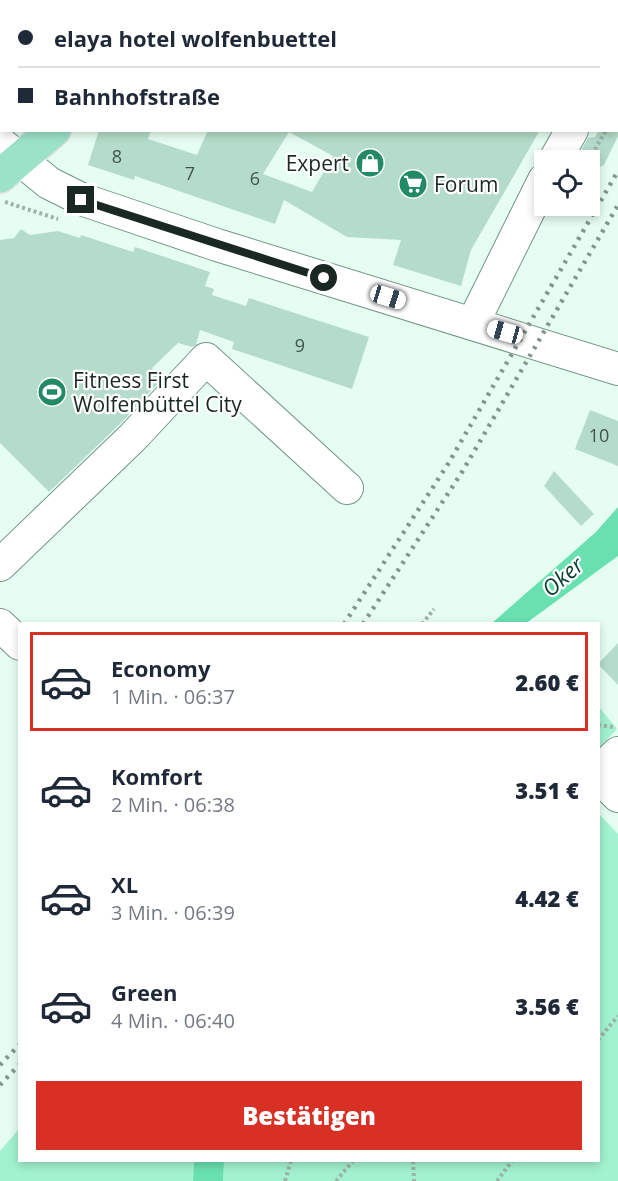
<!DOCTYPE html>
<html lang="de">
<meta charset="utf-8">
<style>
body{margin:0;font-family:"Open Sans",sans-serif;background:#f2f2f3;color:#1f2937;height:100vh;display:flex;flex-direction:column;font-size:22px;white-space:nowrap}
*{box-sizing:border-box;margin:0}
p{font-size:20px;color:#747a83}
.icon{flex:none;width:33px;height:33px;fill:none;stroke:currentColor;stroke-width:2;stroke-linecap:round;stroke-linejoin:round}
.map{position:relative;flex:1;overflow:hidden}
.side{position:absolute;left:18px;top:622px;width:582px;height:540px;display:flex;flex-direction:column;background:#fff;border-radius:0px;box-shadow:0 3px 9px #0003}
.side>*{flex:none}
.guide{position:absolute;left:0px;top:0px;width:618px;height:132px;box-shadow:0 3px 9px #0003;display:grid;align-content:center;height:132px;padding:0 18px;background:#fff}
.tools{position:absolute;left:534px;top:150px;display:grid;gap:12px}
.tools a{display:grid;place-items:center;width:66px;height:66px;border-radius:0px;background:#fff;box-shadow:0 3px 9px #0003;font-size:30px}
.end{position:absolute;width:27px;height:27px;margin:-14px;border:8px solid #192822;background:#fff;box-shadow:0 0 0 3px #fff}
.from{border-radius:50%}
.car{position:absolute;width:18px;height:36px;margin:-18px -9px;border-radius:8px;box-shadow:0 0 4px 2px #0007;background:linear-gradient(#fff 24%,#345 0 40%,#fff 0 76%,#345 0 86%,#fff 0)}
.guide b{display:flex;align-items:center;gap:21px;height:57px;font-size:22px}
.guide b+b{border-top:2px solid #e0e1e3}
.guide i{width:15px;height:15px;background:#1f2937}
ul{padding:10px 0 0;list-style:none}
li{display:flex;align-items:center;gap:18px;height:99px;margin:0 12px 9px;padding:0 6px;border:3px solid transparent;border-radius:0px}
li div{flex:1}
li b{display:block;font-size:22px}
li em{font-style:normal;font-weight:800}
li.selected{border-color:#d93025}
li>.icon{width:54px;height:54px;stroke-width:1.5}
.primary-button{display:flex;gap:12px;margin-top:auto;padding:12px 18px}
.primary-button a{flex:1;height:69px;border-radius:0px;background:#d93025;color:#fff;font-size:24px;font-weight:800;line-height:69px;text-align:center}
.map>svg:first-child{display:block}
</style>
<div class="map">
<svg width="618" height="1181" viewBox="0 0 618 1181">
<rect width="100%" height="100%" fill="#e6fef2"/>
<!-- green -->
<g fill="#a2f2cf">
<path d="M599,707L617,729L599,748H598Z"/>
<path d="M599,814L618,834V1181H223L224,1161H598Z"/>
<path d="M19,1129L20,1161H194L193,1181H0V1151Z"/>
</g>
<!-- water -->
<g fill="#69e0b0">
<path d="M618,507V556L525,624H491L596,532Z"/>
<path d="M194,1161H224L223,1181H193Z"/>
</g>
<!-- building -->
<g fill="#b5dcca" fill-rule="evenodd">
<path d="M99,130H151L148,139L197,155L208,130H540L471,250L461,286L393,265L401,240L347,237L284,200L275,224L135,176L134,180L88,165ZM289,132L333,156L312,192L263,174Z"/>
<path d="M599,130H618V136L604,165L590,171V160H581L582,149L588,138L595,137Z"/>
<path d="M21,229L30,235L58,231L80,238L81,235L133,252L135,247L210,272L205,286L214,289L212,295L246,306L249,298L369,337L352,389L232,349L234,342L200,330L196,345L192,347L178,343L152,368L163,378L120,424L49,492L0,443V240L14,238Z"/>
<path d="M590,410L618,421V466L575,449Z"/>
<path d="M554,471L594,514L581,526L544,486Z"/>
<path d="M618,643V685L598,664Z"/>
</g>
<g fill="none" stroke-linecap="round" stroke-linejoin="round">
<!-- minor casing -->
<g stroke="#729685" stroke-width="34">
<g id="minor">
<path d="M283,2L284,0"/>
<path d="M592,2L593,0"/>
<path d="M616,50L618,47"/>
<path d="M0,143L49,183L81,199L217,245L618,369"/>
<path d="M555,160L572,130"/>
<path d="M473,323L544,180"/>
<path d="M0,565L133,437L206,359L347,488"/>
<path d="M0,625L20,644"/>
<path d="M598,772L618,753"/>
<path d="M598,776L618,796"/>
</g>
</g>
<!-- major casing -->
<g stroke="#dfe1e0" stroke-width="36">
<g id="major">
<path d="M211,2L212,0"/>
<path d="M0,176L54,130"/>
</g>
</g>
<!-- path -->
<g stroke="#9eb2a8" stroke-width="4" stroke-dasharray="3 3" stroke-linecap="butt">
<path d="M616,113L618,110"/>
<path d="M589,160L606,130"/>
<path d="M5,202L58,219"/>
<path d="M422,624L434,609"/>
<path d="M598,725L613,727"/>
<path d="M598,1040L618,1016"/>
<path d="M413,1161L414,1181"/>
<path d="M285,1181L291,1161"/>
<path d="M336,1181L353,1161"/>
<path d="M497,1181L512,1161"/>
</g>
<!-- minor -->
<use href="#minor" stroke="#fff" stroke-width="32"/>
<!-- major -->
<use href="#major" stroke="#9ce2c7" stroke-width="33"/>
<!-- rail -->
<g stroke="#83968d" stroke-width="4.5" stroke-dasharray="3 6" stroke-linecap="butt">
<path d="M344,624L448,464L618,171"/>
<path d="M363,624L462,472L618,205"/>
<path d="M0,1065L20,1044"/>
<path d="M0,1085L20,1064"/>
</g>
</g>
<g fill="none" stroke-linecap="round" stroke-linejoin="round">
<!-- route -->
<path stroke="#192822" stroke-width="8" d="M81,200L324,278"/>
</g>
<!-- icons -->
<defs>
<g id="shop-disc" transform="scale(1.5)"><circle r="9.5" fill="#238a66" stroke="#fff"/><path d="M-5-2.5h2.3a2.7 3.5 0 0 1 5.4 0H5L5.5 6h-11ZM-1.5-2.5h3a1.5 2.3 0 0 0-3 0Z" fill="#fff"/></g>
<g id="supermarket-disc" transform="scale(1.5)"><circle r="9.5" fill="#238a66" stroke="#fff"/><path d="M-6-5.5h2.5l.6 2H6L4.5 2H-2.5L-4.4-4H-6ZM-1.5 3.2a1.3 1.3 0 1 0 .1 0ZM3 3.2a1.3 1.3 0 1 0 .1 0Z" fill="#fff"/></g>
<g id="stadium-disc" transform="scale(1.5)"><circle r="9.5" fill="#238a66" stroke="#fff"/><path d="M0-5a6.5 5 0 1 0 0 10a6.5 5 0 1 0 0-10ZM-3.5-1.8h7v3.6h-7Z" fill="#fff"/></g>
</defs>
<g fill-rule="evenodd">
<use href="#shop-disc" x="370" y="163"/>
<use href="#supermarket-disc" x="413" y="184"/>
<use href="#stadium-disc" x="52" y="392"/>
</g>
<g text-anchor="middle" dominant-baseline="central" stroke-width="4.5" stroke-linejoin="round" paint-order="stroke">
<!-- number labels -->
<g font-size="18" fill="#40554c">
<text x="117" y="156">8</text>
<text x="190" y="173">7</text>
<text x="255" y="178">6</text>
<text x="300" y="345">9</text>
<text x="599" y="435">10</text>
</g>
<!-- poi labels -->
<g font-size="21" fill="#192822" stroke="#fff" text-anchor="start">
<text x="349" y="163" text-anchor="end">Expert</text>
<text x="434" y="184">Forum</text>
<text x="73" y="380">Fitness First<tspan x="73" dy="24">Wolfenbüttel City</tspan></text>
</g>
<!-- water labels -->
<g font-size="22" font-style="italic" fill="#073e2b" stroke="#fff">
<text transform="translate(562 576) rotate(-41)">Oker</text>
</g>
</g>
</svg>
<div class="tools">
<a><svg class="icon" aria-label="locate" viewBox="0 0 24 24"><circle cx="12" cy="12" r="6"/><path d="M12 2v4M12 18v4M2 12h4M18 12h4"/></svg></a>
</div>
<i class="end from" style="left:324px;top:278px"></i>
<i class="end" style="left:81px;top:200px"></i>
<i class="car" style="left:388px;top:297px;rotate:107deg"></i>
<i class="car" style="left:505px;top:332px;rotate:286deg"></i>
<div class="guide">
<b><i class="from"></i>elaya hotel wolfenbuettel</b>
<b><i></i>Bahnhofstraße</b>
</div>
<section class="side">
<ul>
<li class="selected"><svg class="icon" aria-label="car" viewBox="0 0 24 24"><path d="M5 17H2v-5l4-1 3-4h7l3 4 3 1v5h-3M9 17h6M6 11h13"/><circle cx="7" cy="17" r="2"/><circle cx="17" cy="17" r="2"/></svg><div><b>Economy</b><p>1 Min. · 06:37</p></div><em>2.60 €</em></li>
<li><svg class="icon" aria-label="car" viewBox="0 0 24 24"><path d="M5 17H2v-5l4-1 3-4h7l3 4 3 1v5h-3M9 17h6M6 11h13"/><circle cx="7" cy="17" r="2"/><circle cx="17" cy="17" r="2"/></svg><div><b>Komfort</b><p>2 Min. · 06:38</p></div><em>3.51 €</em></li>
<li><svg class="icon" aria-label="car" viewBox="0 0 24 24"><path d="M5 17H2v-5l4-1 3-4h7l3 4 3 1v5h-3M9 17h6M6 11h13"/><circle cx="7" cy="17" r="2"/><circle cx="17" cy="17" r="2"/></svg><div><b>XL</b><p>3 Min. · 06:39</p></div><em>4.42 €</em></li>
<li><svg class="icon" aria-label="car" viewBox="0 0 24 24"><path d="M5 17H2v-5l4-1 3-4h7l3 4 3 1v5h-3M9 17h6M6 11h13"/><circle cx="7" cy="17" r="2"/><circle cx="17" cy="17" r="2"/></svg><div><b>Green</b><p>4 Min. · 06:40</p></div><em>3.56 €</em></li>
</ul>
<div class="primary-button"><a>Bestätigen</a></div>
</section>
</div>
